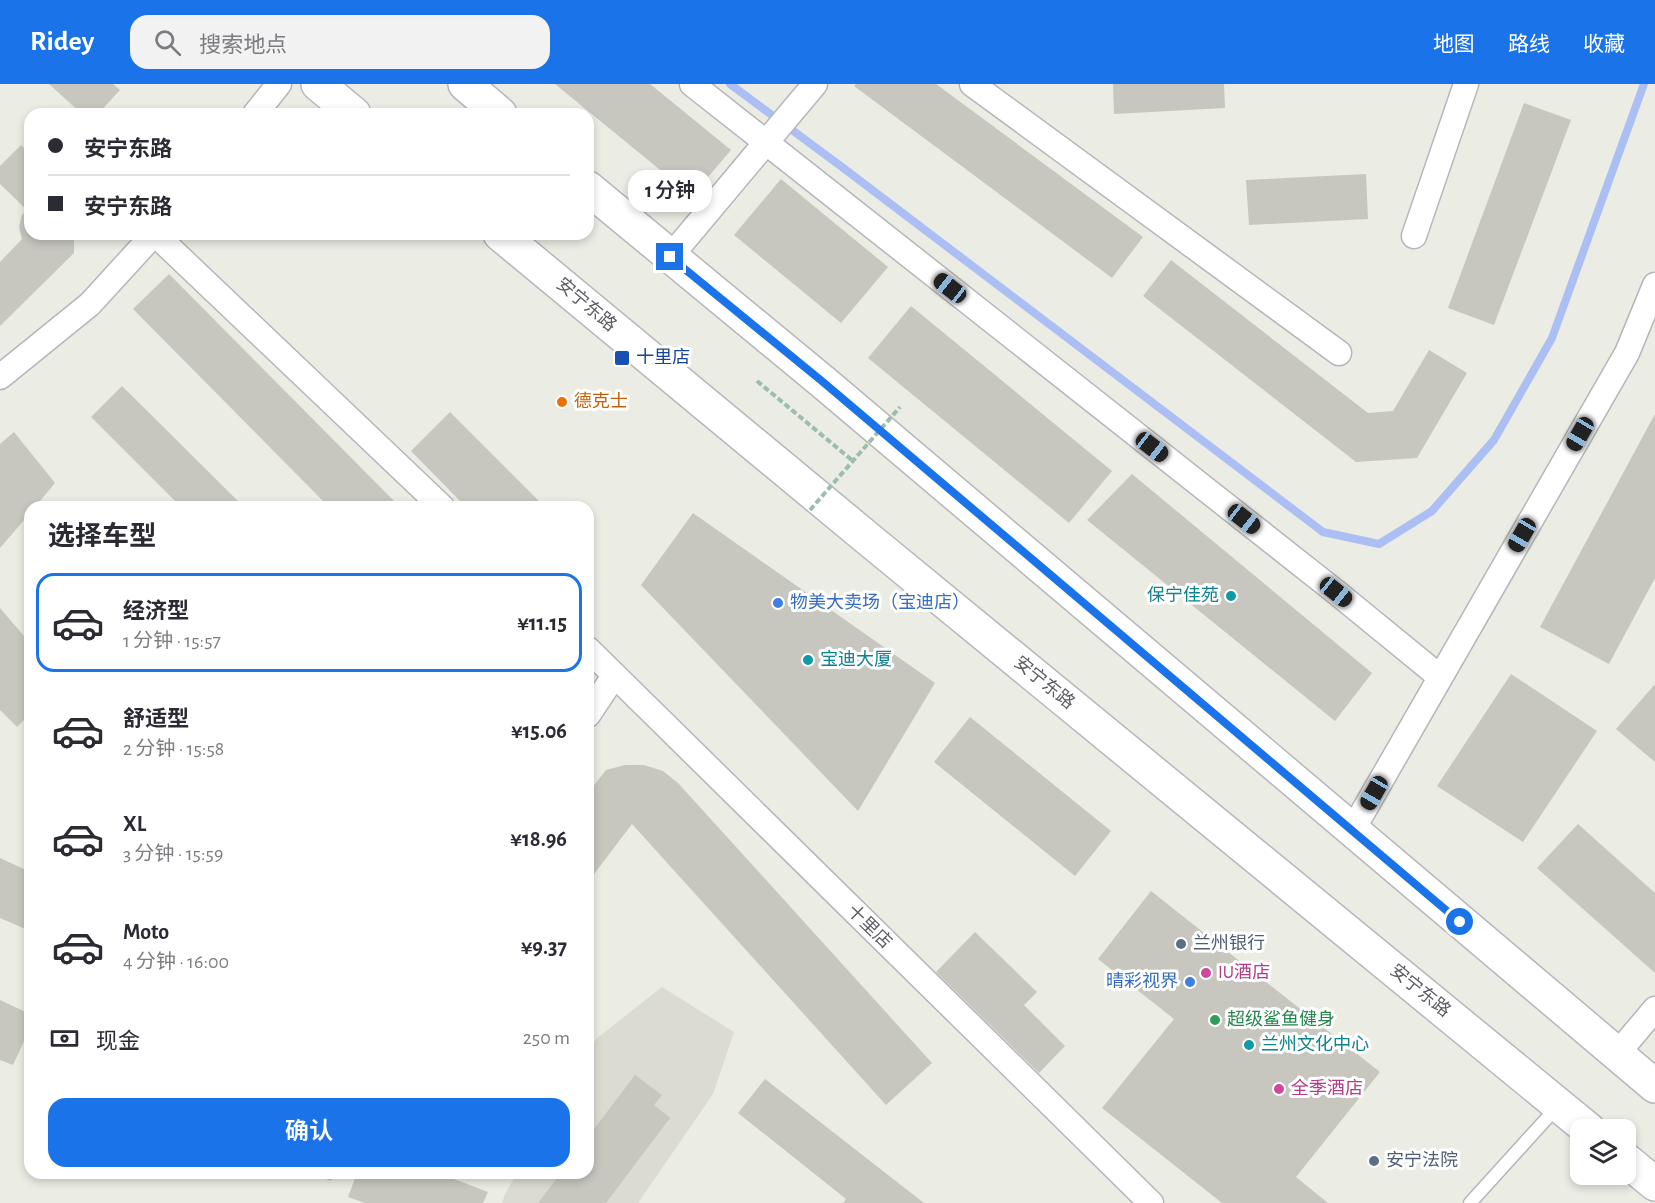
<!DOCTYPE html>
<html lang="zh">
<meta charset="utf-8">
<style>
body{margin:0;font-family:"Alegreya Sans","Noto Sans SC",sans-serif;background:#f2f2f3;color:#2b2b33;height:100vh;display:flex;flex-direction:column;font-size:22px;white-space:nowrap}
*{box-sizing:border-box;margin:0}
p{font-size:20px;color:#7c7c81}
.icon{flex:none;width:33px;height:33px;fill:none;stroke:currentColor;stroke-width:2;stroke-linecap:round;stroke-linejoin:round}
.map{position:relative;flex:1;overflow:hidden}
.side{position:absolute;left:24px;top:417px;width:570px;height:678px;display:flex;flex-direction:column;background:#fff;border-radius:18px;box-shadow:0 3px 9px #0003}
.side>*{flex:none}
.banner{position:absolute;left:24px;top:24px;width:570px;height:132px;border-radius:18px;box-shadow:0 3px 9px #0003;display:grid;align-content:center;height:132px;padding:0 24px;background:#fff}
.tools{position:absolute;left:1570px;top:1035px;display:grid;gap:12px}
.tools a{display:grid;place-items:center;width:66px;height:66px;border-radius:12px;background:#fff;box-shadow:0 3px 9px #0003;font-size:30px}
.end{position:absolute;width:27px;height:27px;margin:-14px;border:8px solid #1a73e8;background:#fff;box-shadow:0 0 0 3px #fff}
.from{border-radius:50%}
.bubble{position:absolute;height:42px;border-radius:18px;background:#fff;box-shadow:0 3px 9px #0003;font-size:20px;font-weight:600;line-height:42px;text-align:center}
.car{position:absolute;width:18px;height:36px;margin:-18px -9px;border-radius:8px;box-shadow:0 0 4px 2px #0007;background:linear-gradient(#222 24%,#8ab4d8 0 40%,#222 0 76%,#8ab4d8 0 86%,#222 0)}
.banner b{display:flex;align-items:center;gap:21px;height:57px;font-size:22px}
.banner b+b{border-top:2px solid #e1e1e2}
.banner i{width:15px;height:15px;background:#2b2b33}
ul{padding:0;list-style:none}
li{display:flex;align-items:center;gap:18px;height:99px;margin:0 12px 9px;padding:0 12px;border:3px solid transparent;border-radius:18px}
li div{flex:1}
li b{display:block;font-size:22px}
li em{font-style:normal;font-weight:600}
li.on{border-color:#1a73e8}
li>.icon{width:54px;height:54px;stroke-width:1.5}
h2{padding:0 24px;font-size:27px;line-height:72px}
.pay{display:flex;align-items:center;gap:15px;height:66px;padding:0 24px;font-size:22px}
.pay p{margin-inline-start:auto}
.action{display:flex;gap:12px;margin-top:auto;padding:12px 24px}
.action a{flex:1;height:69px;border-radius:18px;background:#1a73e8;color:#fff;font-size:24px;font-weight:600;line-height:69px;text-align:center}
header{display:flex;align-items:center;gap:36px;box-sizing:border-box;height:84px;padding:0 30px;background:#1a73e8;color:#fff}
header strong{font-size:28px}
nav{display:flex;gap:33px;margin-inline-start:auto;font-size:21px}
.search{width:420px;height:54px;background:#f2f2f3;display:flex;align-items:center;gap:15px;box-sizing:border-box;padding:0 21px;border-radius:18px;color:#7c7c81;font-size:22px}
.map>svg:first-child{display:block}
</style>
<header>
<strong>Ridey</strong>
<div class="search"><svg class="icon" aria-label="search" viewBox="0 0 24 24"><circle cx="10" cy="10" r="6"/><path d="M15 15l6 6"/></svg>搜索地点</div>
<nav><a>地图</a><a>路线</a><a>收藏</a></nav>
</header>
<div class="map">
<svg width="1655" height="1119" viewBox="0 0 1655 1119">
<rect width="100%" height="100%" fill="#ebece3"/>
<!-- education -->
<path fill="#dbdbd1" d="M662,903L734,948L713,1010L638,1119H502L505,1110L517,1089H588V969L596,955Z"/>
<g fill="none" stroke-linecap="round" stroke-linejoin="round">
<!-- stream -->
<path stroke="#abbff4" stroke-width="8" d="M730,0L842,83L1323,448L1379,460L1432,427L1494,356L1552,254L1644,0"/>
</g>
<!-- building -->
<g fill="#c7c7c0">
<path d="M49,0H113L120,6L98,30H82Z"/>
<path d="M555,0H650L731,66L692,112Z"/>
<path d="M856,0H936L1143,153L1112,194L854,2Z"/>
<path d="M1113,0H1224L1225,24L1114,30Z"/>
<path d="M1524,19L1571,36L1494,241L1448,224Z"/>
<path d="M21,61L30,70V150H74V169L0,242V178L22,155L19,143L22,131L27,126L0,100V82Z"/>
<path d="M1366,90L1368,135L1249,141L1246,96Z"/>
<path d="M781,95L888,183L841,239L734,151Z"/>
<path d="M1171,176L1368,329L1393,327L1429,266L1467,289L1417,374L1356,378L1143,212Z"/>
<path d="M169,190L400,423H329L133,225Z"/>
<path d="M911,222L1112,387L1069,439L868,274Z"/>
<path d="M122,302L244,423H181L91,333Z"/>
<path d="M450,328L545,423H466L411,367Z"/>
<path d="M1655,330V494L1609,580L1540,543Z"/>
<path d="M14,348L55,399L35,423H30V429L0,464V360Z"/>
<path d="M1132,390L1372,589L1335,637L1087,436Z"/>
<path d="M693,429L935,599L858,727L641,501Z"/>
<path d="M0,524L30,559V630L17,643L0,626Z"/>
<path d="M1511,590L1597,647L1523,758L1437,702Z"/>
<path d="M1655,600V678L1616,645Z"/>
<path d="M970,633L1111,747L1075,792L934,678Z"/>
<path d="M625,681H644L663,687L678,699L932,979L886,1021L632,740L588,798V709L606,686Z"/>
<path d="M1578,740L1655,809V889L1537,784Z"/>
<path d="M0,774L30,788V847L0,834Z"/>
<path d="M1151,807L1380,988L1296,1093L1328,1119H1222L1102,1024L1174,935L1098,875Z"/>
<path d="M975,848L1037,908L1024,921L1065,962L1039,989L936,888Z"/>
<path d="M0,916L30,930V944L13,981L0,976Z"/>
<path d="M635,991L662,1011L654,1021L670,1034L606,1119H538L561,1089H588V1053Z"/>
<path d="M765,995L924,1119H843L846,1115L738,1029Z"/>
<path d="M312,1089H335L331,1097Z"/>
<path d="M357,1089H438L488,1108L483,1119H365L348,1113Z"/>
</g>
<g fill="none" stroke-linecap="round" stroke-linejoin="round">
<!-- lane casing -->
<g stroke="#b5b6bc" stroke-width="15">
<path id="lane" d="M1470,1119L1558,1022"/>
</g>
<!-- street casing -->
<g stroke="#b5b6bc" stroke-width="27">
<g id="street">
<path d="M692,0L1336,508L1440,593"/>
<path d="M972,0L1339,269"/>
<path d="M255,30L279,0"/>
<path d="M155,150L442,423"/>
<path d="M1414,152L1466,0"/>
<path d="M670,173L815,0"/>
<path d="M0,293L90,220L154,150"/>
<path d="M588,565L1151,1119"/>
<path d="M588,631L614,592"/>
<path d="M1352,747L1627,269L1655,201"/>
<path d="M1617,970L1655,925"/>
</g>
</g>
<!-- secondary casing -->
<g stroke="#b6b7bd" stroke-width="36">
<g id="secondary">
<path d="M318,0L354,30"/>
<path d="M465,0L500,30"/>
<path d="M588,104L823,298L1655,1002"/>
<path d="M500,150L872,458L1589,1046"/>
<path d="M1626,1076L1655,1100"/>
</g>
</g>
<!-- path -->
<path stroke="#9bbeaf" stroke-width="4" stroke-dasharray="6 3" stroke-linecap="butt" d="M757,297L853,377"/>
<!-- lane -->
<use href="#lane" stroke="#fff" stroke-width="12"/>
<!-- street -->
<use href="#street" stroke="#fff" stroke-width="24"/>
<!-- secondary -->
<use href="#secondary" stroke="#fff" stroke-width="33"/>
<!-- path-bridge -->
<path stroke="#9bbeaf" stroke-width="4" stroke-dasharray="6 3" stroke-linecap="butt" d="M810,426L900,323"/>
</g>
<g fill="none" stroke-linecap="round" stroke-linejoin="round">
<!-- route -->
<path stroke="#1a73e8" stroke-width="8" d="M670,173L823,298L1460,838"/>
</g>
<!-- markers -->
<rect fill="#1a4fb4" stroke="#fff" stroke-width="2" x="614" y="266" width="16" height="16" rx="3"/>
<circle fill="#e8710a" stroke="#fff" stroke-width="2" cx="562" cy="318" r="6"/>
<g fill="#0f9aa8" stroke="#fff" stroke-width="2">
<circle cx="1231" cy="512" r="6"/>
<circle cx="808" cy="576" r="6"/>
<circle cx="1249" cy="961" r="6"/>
</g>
<g fill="#3f7fe0" stroke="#fff" stroke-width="2">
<circle cx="778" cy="519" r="6"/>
<circle cx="1190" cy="898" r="6"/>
</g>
<g fill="#5c6f8a" stroke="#fff" stroke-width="2">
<circle cx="1181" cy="860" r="6"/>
<circle cx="1374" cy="1077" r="6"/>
</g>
<g fill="#d1479c" stroke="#fff" stroke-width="2">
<circle cx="1206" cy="889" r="6"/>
<circle cx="1279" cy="1005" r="6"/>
</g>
<circle fill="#2e9e5b" stroke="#fff" stroke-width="2" cx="1215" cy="936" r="6"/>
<g text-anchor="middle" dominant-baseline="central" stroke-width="6" stroke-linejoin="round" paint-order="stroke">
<!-- street labels -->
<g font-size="18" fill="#5b5c62" stroke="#fff">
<text transform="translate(586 221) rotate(40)">安宁东路</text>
<text transform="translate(1044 599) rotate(39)">安宁东路</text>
<text transform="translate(869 843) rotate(44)">十里店</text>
<text transform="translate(1420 907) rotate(39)">安宁东路</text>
</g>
<!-- transit labels -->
<g font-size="18" fill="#164399" stroke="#fff" text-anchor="start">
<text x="636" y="274">十里店</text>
</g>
<!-- food labels -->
<g font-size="18" fill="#c56008" stroke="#fff" text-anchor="start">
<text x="574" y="318">德克士</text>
</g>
<!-- culture labels -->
<g font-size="18" fill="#0d838f" stroke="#fff" text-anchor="start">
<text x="1219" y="512" text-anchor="end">保宁佳苑</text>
<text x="820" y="576">宝迪大厦</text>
<text x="1261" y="961">兰州文化中心</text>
</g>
<!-- shop labels -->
<g font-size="18" fill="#366cbe" stroke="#fff" text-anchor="start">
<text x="790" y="519">物美大卖场（宝迪店）</text>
<text x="1178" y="898" text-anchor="end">晴彩视界</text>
</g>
<!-- service labels -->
<g font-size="18" fill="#4e5e75" stroke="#fff" text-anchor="start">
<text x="1193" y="860">兰州银行</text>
<text x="1386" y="1077">安宁法院</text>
</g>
<!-- hotel labels -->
<g font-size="18" fill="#b23c85" stroke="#fff" text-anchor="start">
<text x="1218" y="889">IU酒店</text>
<text x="1291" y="1005">全季酒店</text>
</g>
<!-- leisure labels -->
<g font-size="18" fill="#27864d" stroke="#fff" text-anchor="start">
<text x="1227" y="936">超级鲨鱼健身</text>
</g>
</g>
</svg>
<div class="tools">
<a><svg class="icon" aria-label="layers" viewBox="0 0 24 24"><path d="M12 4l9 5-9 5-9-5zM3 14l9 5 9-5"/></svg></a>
</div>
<i class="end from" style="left:1460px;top:838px"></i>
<i class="end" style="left:670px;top:173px"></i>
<div class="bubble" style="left:628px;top:86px;width:84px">1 分钟</div>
<i class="car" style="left:950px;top:204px;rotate:308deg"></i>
<i class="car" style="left:1580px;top:350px;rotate:210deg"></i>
<i class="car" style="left:1152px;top:363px;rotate:128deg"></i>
<i class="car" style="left:1244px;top:435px;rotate:128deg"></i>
<i class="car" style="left:1522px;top:451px;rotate:210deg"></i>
<i class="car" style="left:1336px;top:508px;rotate:129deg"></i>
<i class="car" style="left:1374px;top:709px;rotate:210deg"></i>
<div class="banner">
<b><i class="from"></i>安宁东路</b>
<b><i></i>安宁东路</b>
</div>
<section class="side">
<h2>选择车型</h2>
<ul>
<li class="on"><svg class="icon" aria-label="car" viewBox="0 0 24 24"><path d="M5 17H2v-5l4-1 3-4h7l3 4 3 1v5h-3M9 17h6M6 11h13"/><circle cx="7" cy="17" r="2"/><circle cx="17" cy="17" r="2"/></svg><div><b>经济型</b><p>1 分钟 · 15:57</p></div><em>¥11.15</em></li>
<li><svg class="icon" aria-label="car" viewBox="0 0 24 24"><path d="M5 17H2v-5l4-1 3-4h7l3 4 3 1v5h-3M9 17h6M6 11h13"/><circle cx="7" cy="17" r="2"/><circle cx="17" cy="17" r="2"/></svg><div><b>舒适型</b><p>2 分钟 · 15:58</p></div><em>¥15.06</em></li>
<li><svg class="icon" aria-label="car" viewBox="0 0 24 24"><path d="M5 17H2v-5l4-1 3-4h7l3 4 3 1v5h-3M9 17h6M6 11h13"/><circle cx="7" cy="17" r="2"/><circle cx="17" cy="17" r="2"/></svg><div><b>XL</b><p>3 分钟 · 15:59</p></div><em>¥18.96</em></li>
<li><svg class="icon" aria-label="car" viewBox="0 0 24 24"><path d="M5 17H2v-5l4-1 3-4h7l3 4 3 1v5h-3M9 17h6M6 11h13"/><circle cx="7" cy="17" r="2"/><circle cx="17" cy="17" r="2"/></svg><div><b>Moto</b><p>4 分钟 · 16:00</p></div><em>¥9.37</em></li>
</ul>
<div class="pay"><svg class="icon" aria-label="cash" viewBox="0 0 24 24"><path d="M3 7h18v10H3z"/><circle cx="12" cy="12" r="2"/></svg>现金<p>250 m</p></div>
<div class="action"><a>确认</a></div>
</section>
</div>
